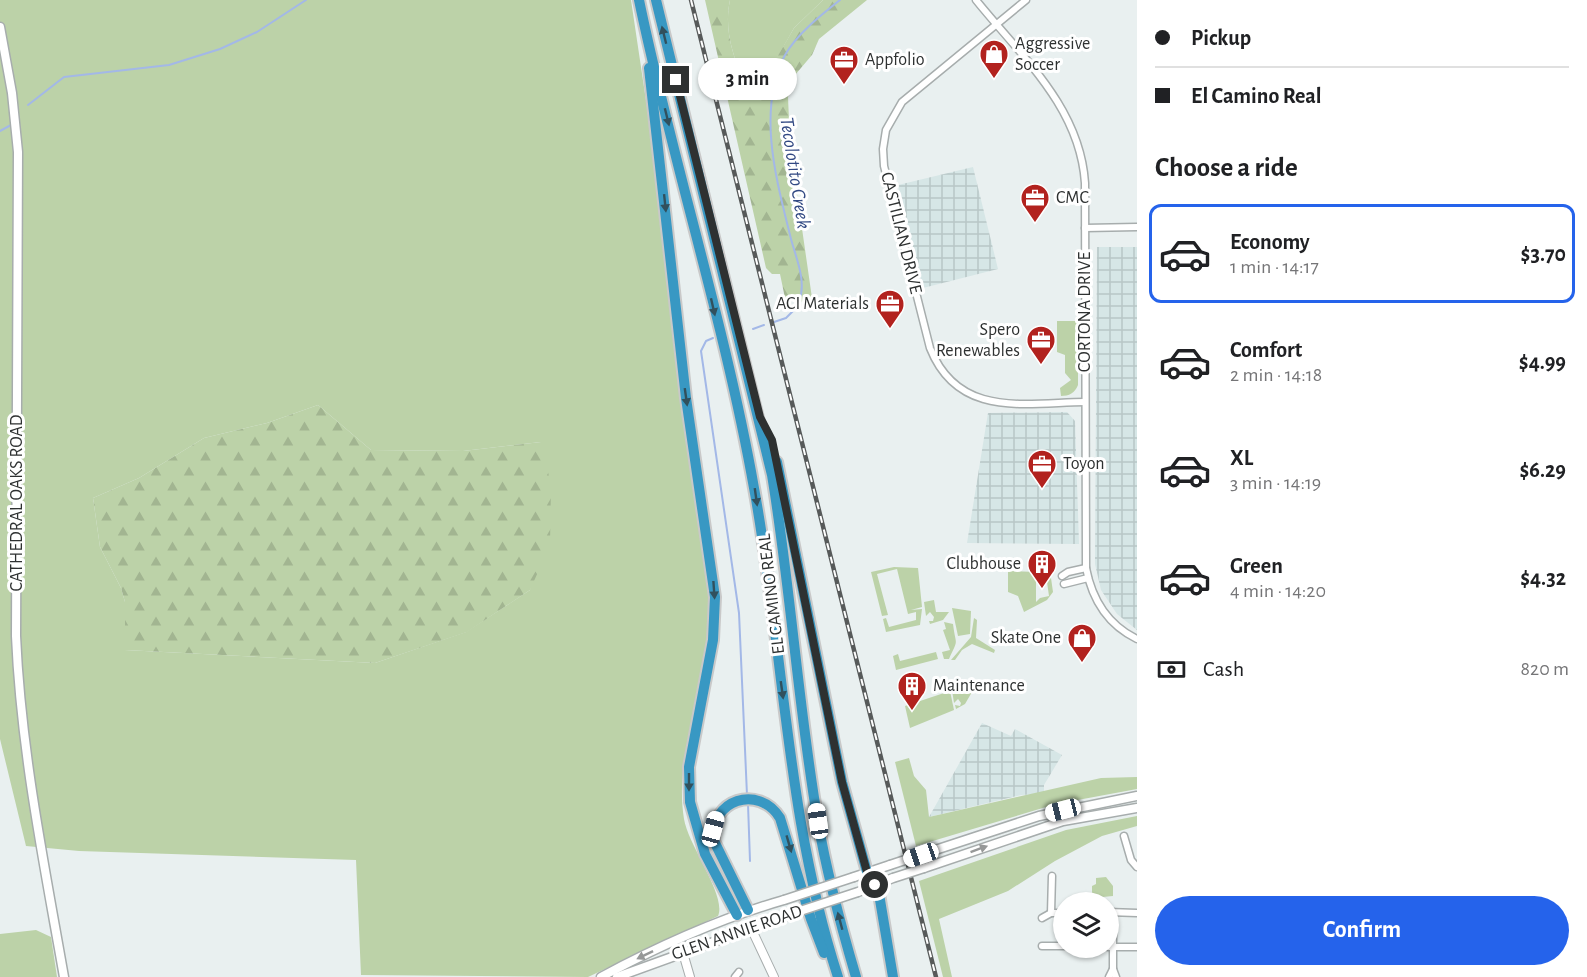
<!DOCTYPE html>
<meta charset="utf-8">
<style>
body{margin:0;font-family:"Alegreya Sans",sans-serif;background:#f2f2f2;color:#202124;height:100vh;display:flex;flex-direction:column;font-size:22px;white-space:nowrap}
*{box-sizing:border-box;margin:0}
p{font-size:20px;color:#757577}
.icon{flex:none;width:33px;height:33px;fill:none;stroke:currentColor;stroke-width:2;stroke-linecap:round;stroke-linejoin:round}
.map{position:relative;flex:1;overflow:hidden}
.drawer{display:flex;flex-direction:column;background:#fff;width:450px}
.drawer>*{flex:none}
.top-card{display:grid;align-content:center;height:132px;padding:0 18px;background:#fff}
.tools{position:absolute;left:1053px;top:892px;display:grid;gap:12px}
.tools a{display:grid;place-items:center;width:66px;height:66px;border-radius:50%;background:#fff;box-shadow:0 2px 4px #0004;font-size:30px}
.end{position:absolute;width:27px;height:27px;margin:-14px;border:8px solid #2e3131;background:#fff;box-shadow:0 0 0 3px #fff}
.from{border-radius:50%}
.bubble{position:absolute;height:42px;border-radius:21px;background:#fff;box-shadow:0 2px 4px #0004;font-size:20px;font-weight:700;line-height:42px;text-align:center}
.car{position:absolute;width:18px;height:36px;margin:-18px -9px;border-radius:8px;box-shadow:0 0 4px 2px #0007;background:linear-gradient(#fff 24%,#345 0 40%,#fff 0 76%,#345 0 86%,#fff 0)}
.top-card b{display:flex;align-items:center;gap:21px;height:57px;font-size:22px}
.top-card b+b{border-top:2px solid #e0e0e0}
.top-card i{width:15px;height:15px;background:#202124}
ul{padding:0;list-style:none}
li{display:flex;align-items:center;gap:18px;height:99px;margin:0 12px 9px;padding:0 6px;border:3px solid transparent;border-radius:12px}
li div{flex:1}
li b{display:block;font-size:22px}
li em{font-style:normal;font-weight:700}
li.selected{border-color:#2563eb}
li>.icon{width:54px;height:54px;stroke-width:1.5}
h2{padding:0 18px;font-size:27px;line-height:72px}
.pay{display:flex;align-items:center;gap:15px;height:66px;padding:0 18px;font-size:22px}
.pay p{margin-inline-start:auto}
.primary-button{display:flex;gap:12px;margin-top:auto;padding:12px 18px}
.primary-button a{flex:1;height:69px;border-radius:36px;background:#2563eb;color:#fff;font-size:24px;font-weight:700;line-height:69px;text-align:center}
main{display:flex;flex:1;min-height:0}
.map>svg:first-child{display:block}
</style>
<main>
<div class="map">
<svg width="1137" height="977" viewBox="0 0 1137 977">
<defs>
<pattern id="industrial-grid" width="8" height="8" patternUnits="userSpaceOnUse" patternTransform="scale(1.5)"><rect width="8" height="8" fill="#d6e6e6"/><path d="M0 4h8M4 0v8" fill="none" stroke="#b8c6c6"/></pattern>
<pattern id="forest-firs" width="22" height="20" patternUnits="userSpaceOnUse" patternTransform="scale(1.5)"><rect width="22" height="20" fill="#bcd2a8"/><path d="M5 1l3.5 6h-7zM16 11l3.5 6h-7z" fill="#a2b591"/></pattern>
</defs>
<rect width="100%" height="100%" fill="#e9f0f0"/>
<!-- industrial -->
<g fill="url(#industrial-grid)">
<path d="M973,167L998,269L923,288L898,185Z"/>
<path d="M1097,247H1137V630L1117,614L1101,590L1095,564Z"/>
<path d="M1067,412L1075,421L1079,544L967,543L988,413Z"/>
<path d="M982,723L1011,736L1015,729L1062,755L1044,785V794L1021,795L929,817Z"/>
</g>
<!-- green -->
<g fill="#bcd2a8" fill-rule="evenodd">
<path d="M0,0H631L648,114L681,398L711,603C710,626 708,649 704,671C693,720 676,769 684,819C688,845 727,896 718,916L588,977L361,975L356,860L79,851L26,846L0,739ZM318,405L371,450L463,451L541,442L530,590L466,632L375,663L125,650V602L121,588L100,547L93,498L139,478L204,438L267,423Z"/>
<path d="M730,0H823L794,28L763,83L743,79C732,54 724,28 730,0Z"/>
<path d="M1057,321H1078V385C1075,393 1069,396 1061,396L1060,388L1071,380L1065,373V355L1057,352Z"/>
<path d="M894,567L918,568L922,607L911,610L922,609L920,625L886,632L883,619L886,618L889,627L916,620V612L908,614L897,569L877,574L888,615L882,616L871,572Z"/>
<path d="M1008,571L1036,572V602L1040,598L1049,596L1046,575H1039V571L1051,578L1053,592L1047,600L1024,612L1018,596L1008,592Z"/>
<path d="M934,600L936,612H949L943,620L930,624L929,621H933L934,617L930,612L926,616L924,602Z"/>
<path d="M952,608L971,611L970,634L958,636Z"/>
<path d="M974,618L977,620L976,638L995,650L994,653L972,644L962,650L955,660H951L971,637Z"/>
<path d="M944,622L953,624C956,648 959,637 949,659H944L942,652L950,650L943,630L946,629Z"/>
<path d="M936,652L938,659L896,670L893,656L898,654L900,661Z"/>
<path d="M958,683L972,692L965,704L956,709L955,705L960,706L961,703L958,699L954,703L952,690L955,686L958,692L961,691V686L957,685Z"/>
<path d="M950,691L954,710L910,728L905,706Z"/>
<path d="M909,758L914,776L926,790L929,817L1101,778L1137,777V789L1056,804L916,846L895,762Z"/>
<path d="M1137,816V826L1102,836L1055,861L1008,891L939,919L952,977H943L919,881L1066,830Z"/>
<path d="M1106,877L1113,886V896L1092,898V886L1096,884V878Z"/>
<path d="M36,930L51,937L57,977H0V934Z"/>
</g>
<!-- forest -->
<g fill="url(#forest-firs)">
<path d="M705,0H730C724,28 732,54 743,79L762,83L794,28L823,0H867L819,39L812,55L795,75L788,97L789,120L791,139L796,150L791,152L812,298C804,304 795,302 785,298L780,274H772L766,268Z"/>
<path d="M318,405L371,450L463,451L541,442L551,485L550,545L530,590L467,632L375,663L125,650V602L121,588L100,547L93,498L139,478L204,438L267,423Z"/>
</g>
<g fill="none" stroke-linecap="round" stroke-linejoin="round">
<!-- stream -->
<g stroke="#a3b8e7" stroke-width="2">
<path d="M28,105L64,77L169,65L220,49L257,32L306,0"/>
<path d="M0,131L11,125"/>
<path d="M799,301C807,282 796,258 791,239C777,182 756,111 785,55C797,34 821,15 840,0"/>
<path d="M774,322L786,318L794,310"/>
<path d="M753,329L764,325"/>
<path d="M713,338L706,341L701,351L739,613L747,795"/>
<path d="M748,804L750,861"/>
</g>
<!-- minor casing -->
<g stroke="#a7adad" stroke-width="9">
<g id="minor">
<path d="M976,0C1021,56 1080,107 1085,183L1086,568C1092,599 1108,625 1137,639"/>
<path d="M1026,0L902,102L886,130L883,149L884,166L930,348C958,418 1023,403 1085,402"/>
<path d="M1085,228L1137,227"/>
<path d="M1062,576L1068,572L1086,568"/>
<path d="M1064,584L1088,578"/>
<path d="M1124,836L1131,860L1137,867"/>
<path d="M1108,912L1137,913"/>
<path d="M1051,913L1052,876"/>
<path d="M1042,918L1051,913H1064"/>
<path d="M1042,946H1064"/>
<path d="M1108,947H1137"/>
<path d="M1113,969V912"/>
<path d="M735,977L739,972"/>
<path d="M1109,977L1113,969L1116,977"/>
</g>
</g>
<!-- tertiary casing -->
<g stroke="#a7adad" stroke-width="10">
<g id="tertiary">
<path d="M751,928L774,977"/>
<path d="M683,953L690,977"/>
</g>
</g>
<!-- secondary casing -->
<g stroke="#a7adad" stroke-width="11">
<g id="secondary">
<path d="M0,27L12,93L18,152L16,636C21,751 44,863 64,977"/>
<path d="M920,855L1039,816L1137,796"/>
<path d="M924,868L1063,821L1137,808"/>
<path d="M854,877L890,865"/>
<path d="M858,892L893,878"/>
<path d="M601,977C659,946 721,918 784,900"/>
<path d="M617,977L788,915"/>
</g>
</g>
<!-- motorway casing -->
<g stroke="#c9c9c9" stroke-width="14">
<g id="motorway">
<path d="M639,0C673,164 725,324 754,488C784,651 786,818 838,977"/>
<path d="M656,0L772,475C791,590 798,707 818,822C827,875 841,926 856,977"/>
<path d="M649,68L686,398L715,597L713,640L689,767L690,802L705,854L737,915"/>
<path d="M777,462L842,782L867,872L879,894L893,977"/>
<path d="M748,910L714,841C709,799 759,784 780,818L811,919L824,953"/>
</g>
</g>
<!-- minor -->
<use href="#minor" stroke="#fff" stroke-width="6"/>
<!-- tertiary -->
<use href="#tertiary" stroke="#fff" stroke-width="8"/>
<!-- secondary -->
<use href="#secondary" stroke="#fff" stroke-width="8"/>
<!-- motorway -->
<use href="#motorway" stroke="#3898c3" stroke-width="10"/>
<!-- rail casing -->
<g stroke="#575a5a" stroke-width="4.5">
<path id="rail" d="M691,0L936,977"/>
</g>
<!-- rail -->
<use href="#rail" stroke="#fff" stroke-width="2" stroke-dasharray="7" stroke-linecap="butt"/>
<!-- secondary-bridge casing -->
<g stroke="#a7adad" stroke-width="11" stroke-linecap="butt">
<g id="secondary-bridge">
<path d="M890,865L920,855"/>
<path d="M893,878L924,868"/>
<path d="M784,900L854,877"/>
<path d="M788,915L858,892"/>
</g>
</g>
<!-- secondary-bridge -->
<use href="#secondary-bridge" stroke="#fff" stroke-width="8"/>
</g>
<!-- one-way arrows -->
<defs><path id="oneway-solid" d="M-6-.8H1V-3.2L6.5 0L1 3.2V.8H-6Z" transform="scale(1.5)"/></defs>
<g fill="#31505d">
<use href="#oneway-solid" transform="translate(664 35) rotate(-104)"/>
<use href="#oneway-solid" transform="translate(667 117) rotate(76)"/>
<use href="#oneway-solid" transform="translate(665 203) rotate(84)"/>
<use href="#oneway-solid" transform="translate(713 307) rotate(77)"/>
<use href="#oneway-solid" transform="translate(686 397) rotate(82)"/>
<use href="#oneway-solid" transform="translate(756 497) rotate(82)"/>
<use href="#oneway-solid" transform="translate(714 590) rotate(86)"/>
<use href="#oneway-solid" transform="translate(782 690) rotate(82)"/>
<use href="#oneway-solid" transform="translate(689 782) rotate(90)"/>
<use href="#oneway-solid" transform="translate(789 844) rotate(74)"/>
<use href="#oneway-solid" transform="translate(840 921) rotate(-105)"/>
</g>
<g fill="#969898">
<use href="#oneway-solid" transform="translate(979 849) rotate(-20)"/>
<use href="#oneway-solid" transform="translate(645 955) rotate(154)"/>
</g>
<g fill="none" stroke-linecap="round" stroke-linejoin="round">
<!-- route -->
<path stroke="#2e3131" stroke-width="8" d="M676,80L760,417L772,440L842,782L867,872L875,885"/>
</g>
<!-- icons -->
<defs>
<g id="shop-pin" transform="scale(1.5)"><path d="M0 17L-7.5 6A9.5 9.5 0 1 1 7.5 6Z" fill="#b2221e" stroke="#fff"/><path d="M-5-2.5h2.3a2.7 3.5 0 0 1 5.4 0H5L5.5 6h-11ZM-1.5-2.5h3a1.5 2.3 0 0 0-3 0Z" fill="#fff"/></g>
<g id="office-pin" transform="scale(1.5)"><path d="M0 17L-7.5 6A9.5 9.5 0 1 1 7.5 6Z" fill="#b2221e" stroke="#fff"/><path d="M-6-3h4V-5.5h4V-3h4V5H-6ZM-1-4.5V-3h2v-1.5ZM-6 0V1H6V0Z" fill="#fff"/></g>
<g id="building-pin" transform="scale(1.5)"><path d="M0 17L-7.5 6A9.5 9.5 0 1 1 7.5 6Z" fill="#b2221e" stroke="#fff"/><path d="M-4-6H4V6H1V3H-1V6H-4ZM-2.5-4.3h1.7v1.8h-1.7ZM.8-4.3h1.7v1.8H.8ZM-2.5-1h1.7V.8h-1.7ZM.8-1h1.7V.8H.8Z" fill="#fff"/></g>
</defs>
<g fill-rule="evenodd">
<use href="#shop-pin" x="994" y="54"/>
<use href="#office-pin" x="844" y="60"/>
<use href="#office-pin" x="1035" y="198"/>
<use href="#office-pin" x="890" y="304"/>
<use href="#office-pin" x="1041" y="340"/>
<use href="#office-pin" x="1042" y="464"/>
<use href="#building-pin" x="1042" y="564"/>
<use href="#shop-pin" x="1082" y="638"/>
<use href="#building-pin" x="912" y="686"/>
</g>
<g text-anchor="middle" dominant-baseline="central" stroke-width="6" stroke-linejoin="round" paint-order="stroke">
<!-- poi labels -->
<g font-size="18" fill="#2e3131" stroke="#fff" text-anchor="start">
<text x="1015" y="44">Aggressive<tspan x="1015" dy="21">Soccer</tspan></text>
<text x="865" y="60">Appfolio</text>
<text x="1056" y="198">CMC</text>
<text x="869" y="304" text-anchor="end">ACI Materials</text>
<text x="1020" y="330" text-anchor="end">Spero<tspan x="1020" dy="21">Renewables</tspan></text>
<text x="1063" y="464">Toyon</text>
<text x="1021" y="564" text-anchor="end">Clubhouse</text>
<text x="1061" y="638" text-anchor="end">Skate One</text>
<text x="933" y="686">Maintenance</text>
</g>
<!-- street labels -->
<g font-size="18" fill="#2e3131" stroke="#fff">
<text transform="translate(901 233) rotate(76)">CASTILIAN DRIVE</text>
<text transform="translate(1085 312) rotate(-90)">CORTONA DRIVE</text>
<text transform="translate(17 503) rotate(-90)">CATHEDRAL OAKS ROAD</text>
<text transform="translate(772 594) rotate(-97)">EL CAMINO REAL</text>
<text transform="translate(737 933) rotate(-19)">GLEN ANNIE ROAD</text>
</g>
<!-- water labels -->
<g font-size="20" font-style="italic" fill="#324983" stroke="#fff">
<text transform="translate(795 173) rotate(81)">Tecolotito Creek</text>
</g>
</g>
</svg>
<div class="tools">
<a><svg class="icon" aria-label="layers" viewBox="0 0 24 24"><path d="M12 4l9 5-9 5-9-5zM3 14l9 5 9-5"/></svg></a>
</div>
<i class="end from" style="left:875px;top:885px"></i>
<i class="end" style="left:676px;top:80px"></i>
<div class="bubble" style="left:698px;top:58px;width:99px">3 min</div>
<i class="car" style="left:1063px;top:810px;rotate:256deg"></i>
<i class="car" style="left:818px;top:821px;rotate:352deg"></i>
<i class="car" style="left:713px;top:829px;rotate:15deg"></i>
<i class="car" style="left:921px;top:855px;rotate:251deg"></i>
</div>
<section class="drawer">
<div class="top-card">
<b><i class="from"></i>Pickup</b>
<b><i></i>El Camino Real</b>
</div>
<h2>Choose a ride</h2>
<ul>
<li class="selected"><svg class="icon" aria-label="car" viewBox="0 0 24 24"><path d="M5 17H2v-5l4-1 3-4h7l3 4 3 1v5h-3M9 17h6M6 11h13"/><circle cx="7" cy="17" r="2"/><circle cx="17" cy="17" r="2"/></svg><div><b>Economy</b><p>1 min · 14:17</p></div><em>$3.70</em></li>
<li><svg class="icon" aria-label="car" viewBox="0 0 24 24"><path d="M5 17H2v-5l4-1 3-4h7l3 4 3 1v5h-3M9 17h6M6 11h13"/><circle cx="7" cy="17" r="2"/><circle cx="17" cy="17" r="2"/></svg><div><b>Comfort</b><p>2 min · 14:18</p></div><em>$4.99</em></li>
<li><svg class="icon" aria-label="car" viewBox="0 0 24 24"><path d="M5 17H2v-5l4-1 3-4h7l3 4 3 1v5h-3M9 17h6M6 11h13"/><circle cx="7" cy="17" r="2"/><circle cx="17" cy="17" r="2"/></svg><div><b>XL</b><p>3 min · 14:19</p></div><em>$6.29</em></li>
<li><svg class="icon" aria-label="car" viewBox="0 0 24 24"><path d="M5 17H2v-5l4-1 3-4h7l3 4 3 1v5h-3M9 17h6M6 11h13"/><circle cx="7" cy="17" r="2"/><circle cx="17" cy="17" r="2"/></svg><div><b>Green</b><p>4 min · 14:20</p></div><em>$4.32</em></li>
</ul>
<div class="pay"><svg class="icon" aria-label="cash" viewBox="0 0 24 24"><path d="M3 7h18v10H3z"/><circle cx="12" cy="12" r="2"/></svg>Cash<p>820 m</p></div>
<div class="primary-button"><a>Confirm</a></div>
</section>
</main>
